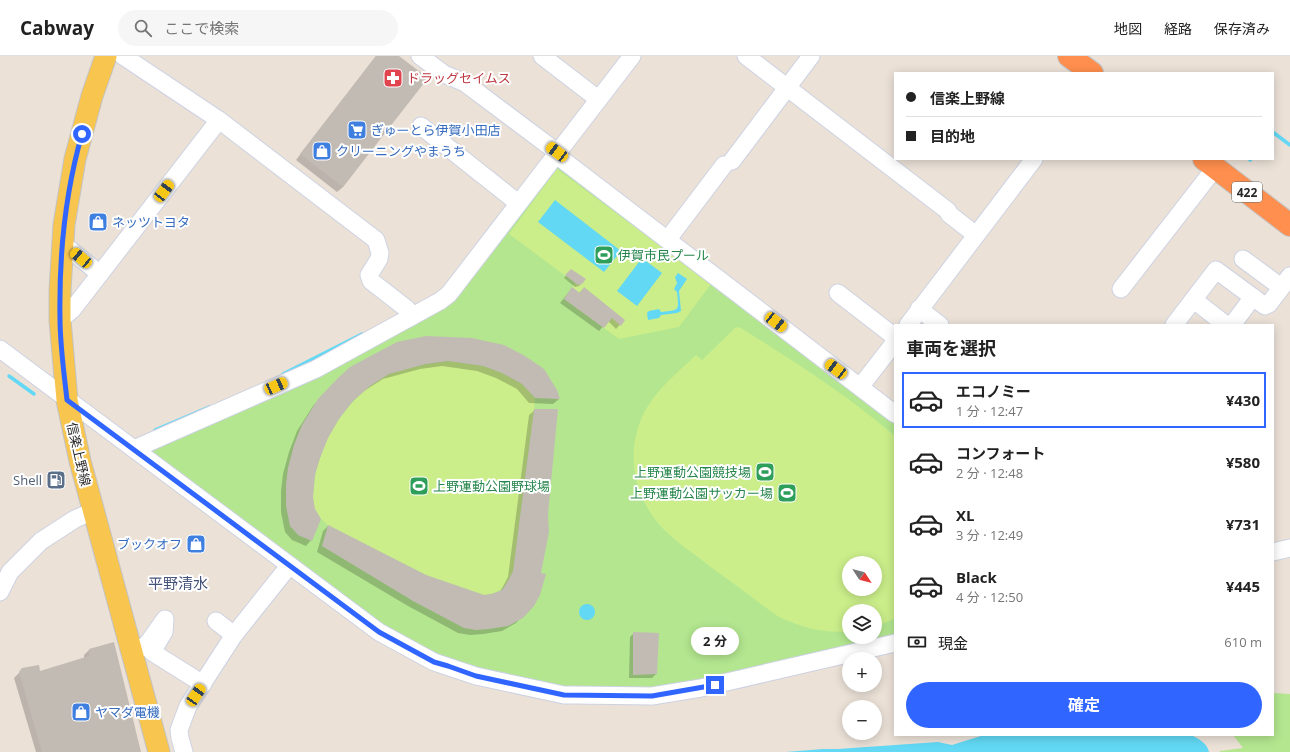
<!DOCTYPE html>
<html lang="ja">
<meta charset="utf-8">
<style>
body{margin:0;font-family:"Open Sans","Noto Sans JP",sans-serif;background:#f6f6f6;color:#222;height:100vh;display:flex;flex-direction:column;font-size:15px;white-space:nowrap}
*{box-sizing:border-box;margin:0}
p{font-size:13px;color:#767676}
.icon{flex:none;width:22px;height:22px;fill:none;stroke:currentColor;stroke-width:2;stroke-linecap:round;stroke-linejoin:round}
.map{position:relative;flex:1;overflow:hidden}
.details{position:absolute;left:894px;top:268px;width:380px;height:412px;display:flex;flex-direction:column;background:#fff;border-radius:0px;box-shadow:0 2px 10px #0003}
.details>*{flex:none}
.banner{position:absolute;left:894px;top:16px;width:380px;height:88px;border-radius:0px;box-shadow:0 2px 10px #0003;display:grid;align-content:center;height:88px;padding:0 12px;background:#fff}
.needle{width:26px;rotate:126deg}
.fabs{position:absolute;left:842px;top:500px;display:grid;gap:8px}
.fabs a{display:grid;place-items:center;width:40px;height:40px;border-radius:50%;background:#fff;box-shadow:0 2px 10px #0003;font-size:20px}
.end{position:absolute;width:18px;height:18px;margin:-9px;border:5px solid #3065ff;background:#fff;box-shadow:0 0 0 2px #fff}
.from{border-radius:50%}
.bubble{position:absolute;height:28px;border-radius:14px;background:#fff;box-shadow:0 2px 10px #0003;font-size:13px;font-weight:700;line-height:28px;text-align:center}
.car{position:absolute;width:12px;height:24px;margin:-12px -6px;border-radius:5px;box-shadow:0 0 3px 1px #0007;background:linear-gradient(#f5c518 24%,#345 0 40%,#f5c518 0 76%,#345 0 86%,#f5c518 0)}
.banner b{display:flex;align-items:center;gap:14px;height:38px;font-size:15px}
.banner b+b{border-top:1px solid #e0e0e0}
.banner i{width:10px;height:10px;background:#222}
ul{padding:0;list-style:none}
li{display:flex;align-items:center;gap:12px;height:56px;margin:0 8px 6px;padding:0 4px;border:2px solid transparent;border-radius:0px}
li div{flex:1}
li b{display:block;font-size:15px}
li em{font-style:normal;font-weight:700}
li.current{border-color:#3065ff}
li>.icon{width:36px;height:36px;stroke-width:1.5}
h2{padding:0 12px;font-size:18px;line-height:48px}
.pay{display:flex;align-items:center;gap:10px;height:44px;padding:0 12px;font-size:15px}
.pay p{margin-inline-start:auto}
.button{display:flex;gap:8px;margin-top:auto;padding:8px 12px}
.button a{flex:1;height:46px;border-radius:24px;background:#3065ff;color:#fff;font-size:16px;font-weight:700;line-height:46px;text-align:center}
header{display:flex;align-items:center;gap:24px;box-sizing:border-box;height:56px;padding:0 20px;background:#fff;border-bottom:1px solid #e0e0e0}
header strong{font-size:19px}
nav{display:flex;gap:22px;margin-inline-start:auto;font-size:14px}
.search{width:280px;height:36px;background:#f6f6f6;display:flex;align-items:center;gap:10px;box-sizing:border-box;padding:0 14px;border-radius:22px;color:#767676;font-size:15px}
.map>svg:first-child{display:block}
</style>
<header>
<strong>Cabway</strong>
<div class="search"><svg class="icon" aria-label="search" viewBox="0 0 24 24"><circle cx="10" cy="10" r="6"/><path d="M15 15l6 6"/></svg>ここで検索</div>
<nav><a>地図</a><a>経路</a><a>保存済み</a></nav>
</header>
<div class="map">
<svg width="1290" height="696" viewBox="0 0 1290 696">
<rect width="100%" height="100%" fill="#ebe1d7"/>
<!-- green -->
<g fill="#b3e68f" fill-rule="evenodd">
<path d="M557,106L895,362V582L713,624L617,638L476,618L379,575L136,394L441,246ZM849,507H875V533H849ZM849,555H875V581H849Z"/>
<path d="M1273,637L1290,638V696H1220V695L1243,692L1233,679H1273Z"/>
</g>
<!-- pitch -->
<g fill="#cbee8a" fill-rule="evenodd">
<path d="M557,113L711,228L679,271L619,283L564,243L575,227L509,178Z"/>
<path d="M736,271L741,272C794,305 847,339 895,380V562C889,566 882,567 875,570V555H849V575L847,576C820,576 803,572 779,561C755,544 732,526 708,509C696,499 683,491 672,481C635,450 622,399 645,355C657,333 678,316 696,299L702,304ZM849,507H875V533H849Z"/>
<path d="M448,305L483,310L502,317L522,328L535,342L534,353L513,515C506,530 502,537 484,539L426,519L328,469C323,465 317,460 315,453C312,446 313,438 314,432C316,400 331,370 352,347C362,335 375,325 388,319C393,316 398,315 403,314C418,310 432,307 448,305Z"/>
</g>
<!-- water -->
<g fill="#62d8f5">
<path d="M555,144L621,195L604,216L538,166Z"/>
<path d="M642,202L662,217L637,250L617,235Z"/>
<path d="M678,217L687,223L679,235L681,255L677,257L661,259L659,262L648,264L647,257L649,255L659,253L661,256C680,254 679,255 677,236L674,233L677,227L675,221Z"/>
<circle cx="587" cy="556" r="8"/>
<path d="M984,679H1191C1199,683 1207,687 1209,696H786L823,693H838L938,686L952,689Z"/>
</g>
<!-- shadow -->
<g fill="#0003">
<path d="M376,0H397L426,22L343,131L337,136L296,104Z"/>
<path d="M569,216L581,228L579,230L575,231L564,222Z"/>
<path d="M572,232L579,237L584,232L624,264L616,273L608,265L599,275L560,247Z"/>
<path d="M426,281L559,343L553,348L529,347L517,333L496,322L477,315L442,310L420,313L383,323L364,335L351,347L338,362L327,381L314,419L312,441L311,484L306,490L292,484L285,476L281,456V435L283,418L289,396L297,375L313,350L333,328Z"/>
<path d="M535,354L533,549L516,567L502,575L483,578L470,579L458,577L408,550L317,496L323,475L328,470L426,520L484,540L500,536L508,521L529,359Z"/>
<path d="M634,577L656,618L652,622H629L630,581Z"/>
<path d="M89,594L140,696H36L14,622L23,613L40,616L84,603V599Z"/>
</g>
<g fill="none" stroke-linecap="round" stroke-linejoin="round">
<!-- stream -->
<g stroke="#62d8f5" stroke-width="3.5">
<path d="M1273,79L1274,77L1290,89"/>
<path d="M1250,104L1251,103"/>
<path d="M283,318L362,278"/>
<path d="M9,320L34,338"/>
<path d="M155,374L209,351"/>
</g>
</g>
<!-- building -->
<g fill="#c2bbb4">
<path d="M376,0H399L428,22L343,131L300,98Z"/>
<path d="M571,213L586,223L582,228L578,229L565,219Z"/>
<path d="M572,231L580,237L584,231L625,264L621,270L612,262L604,272L564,243Z"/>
<path d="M426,280L472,282L504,289L525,300L544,313L557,334L560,343L535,342L522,328L502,317L483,310L448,305L426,308L389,318L370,330L353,345L339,363L328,382L320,402L315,419L313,441L315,453L321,463L312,485L298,479L290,470L286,450V429L288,412L294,389L302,369L318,343L338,322L350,311L397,286Z"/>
<path d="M534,353H558L548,458L549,476L541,517L546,518L540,539L534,550L523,562L508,570L489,573L476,574L464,572L413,545L322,490L328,469L426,519L484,539L492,538L502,534L508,525L513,515Z"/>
<path d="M633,576L659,577L657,618L633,619Z"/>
<path d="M114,586L141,696H42L19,616L22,612L39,609L40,615L89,600V593Z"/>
</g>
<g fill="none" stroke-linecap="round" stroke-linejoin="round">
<!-- minor casing -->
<g stroke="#cdd2e2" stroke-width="19">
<g id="minor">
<path d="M123,0L219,64L376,184L380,197L379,203L369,219L371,225L407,253L410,257L411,261"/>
<path d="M420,0L444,18L465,27L557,96"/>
<path d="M542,0L598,43"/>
<path d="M746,0L948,155L949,158L976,179"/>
<path d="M421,70L518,147"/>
<path d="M555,98L895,358"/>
<path d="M732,105L811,0"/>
<path d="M668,183L724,109"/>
<path d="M63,188L100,218"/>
<path d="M1243,203L1281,231"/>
<path d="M1121,233L1215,112"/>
<path d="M838,237L895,281"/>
<path d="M1194,244L1226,269"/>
<path d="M919,253L940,269"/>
<path d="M60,264L72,254L219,64"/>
<path d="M908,269L1034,103"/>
<path d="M1174,269L1216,214L1265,250L1269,248L1290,220"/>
<path d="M1232,269L1253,241"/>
<path d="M0,293L379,576L434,606L476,620L564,639H575L652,640L701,632L895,587"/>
<path d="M860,331L895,286"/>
<path d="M134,393L316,313L440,245L449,238L632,0"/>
<path d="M1273,496L1290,492"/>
<path d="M0,536L10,516L41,485L75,463L93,455"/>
<path d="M216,565L234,579"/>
<path d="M132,595L143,591L148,587L165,563L164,576L152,596L203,628"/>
<path d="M184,696L180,682L179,674L188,650L234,579L289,510"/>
</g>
</g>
<!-- major casing -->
<g stroke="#c3c3c3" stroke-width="23">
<path id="major" d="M106,0L92,40L75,103L64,169L60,234V264L67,344L80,405L159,696"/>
</g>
<!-- highway casing -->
<g stroke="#c3c3c3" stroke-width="24">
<g id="highway">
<path d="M1069,0L1092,17"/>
<path d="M1204,103L1290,169"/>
</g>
</g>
<!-- minor -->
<use href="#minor" stroke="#fff" stroke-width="17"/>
<!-- major -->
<use href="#major" stroke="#f8c54f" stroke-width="21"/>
<!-- highway -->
<use href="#highway" stroke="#ff8f4e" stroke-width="22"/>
</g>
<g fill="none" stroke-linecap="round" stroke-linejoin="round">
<!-- route -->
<path stroke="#3065ff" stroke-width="5" d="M82,78C65,137 59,200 60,262C60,289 64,317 67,344L379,576L434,606L448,610L476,620L564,639L652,640L715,629"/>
</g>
<!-- icons -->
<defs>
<g id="pharmacy-square" transform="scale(1)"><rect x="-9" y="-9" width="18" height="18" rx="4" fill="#e0444e" stroke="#fff"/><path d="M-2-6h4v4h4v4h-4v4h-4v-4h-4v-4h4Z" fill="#fff"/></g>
<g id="supermarket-square" transform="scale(1)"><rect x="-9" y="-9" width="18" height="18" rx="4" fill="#3f7fe0" stroke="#fff"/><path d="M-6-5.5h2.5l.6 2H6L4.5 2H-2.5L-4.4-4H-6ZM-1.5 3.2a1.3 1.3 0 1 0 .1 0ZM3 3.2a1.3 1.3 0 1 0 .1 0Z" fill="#fff"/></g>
<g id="shop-square" transform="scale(1)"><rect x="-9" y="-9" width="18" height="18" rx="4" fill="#3f7fe0" stroke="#fff"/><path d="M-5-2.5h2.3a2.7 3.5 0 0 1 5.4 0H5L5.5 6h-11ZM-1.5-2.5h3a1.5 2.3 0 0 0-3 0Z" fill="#fff"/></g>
<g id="stadium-square" transform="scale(1)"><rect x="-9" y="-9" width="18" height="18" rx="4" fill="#2e9e5b" stroke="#fff"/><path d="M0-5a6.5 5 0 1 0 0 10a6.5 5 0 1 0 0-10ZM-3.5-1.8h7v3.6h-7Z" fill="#fff"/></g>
<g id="fuel-square" transform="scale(1)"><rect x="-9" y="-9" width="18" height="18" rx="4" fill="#5c6f8a" stroke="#fff"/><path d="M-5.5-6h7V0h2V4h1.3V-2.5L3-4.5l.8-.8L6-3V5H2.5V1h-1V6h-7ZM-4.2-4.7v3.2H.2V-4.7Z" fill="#fff"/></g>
</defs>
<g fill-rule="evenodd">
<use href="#pharmacy-square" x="393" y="22"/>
<use href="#supermarket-square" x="357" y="74"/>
<use href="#shop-square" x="322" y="95"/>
<use href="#shop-square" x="98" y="166"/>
<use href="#stadium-square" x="604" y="199"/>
<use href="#stadium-square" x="765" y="416"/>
<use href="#fuel-square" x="56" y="424"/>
<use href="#stadium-square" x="419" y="430"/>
<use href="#stadium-square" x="787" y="437"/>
<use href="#shop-square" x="196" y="488"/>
<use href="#shop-square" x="81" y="656"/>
</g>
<g text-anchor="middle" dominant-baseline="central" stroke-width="4" stroke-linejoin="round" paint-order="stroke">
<!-- shield labels -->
<rect fill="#fff" stroke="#686868" stroke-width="1" x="1232" y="126" width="30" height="20" rx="3"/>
<g font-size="12" font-weight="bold" fill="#272727">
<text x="1247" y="136">422</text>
</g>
<!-- health labels -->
<g font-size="13" fill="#be3a42" stroke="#fff" text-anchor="start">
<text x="407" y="22">ドラッグセイムス</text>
</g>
<!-- shop labels -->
<g font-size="13" fill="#366cbe" stroke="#fff" text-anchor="start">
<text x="371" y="74">ぎゅーとら伊賀小田店</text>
<text x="336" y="95">クリーニングやまうち</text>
<text x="112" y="166">ネッツトヨタ</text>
<text x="182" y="488" text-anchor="end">ブックオフ</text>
<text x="95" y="656">ヤマダ電機</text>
</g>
<!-- leisure labels -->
<g font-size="13" fill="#27864d" stroke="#fff" text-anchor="start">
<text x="618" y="199">伊賀市民プール</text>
<text x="751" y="416" text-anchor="end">上野運動公園競技場</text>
<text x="433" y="430">上野運動公園野球場</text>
<text x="773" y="437" text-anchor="end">上野運動公園サッカー場</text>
</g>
<!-- street labels -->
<g font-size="13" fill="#272727" stroke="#fff">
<text transform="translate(79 398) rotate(77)">信楽上野線</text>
</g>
<!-- service labels -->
<g font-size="13" fill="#4e5e75" stroke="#fff" text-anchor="end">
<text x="42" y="424">Shell</text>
</g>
<!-- quarter labels -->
<g font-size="15" fill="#46537a" stroke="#fff">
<text x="178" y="527">平野清水</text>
</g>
</g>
</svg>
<div class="fabs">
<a><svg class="needle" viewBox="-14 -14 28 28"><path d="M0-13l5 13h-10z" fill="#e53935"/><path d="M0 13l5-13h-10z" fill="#767676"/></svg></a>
<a><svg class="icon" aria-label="layers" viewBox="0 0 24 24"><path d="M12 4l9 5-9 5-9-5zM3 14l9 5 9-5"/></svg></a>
<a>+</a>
<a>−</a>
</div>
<i class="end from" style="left:82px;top:78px"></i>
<i class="end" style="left:715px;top:629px"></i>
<div class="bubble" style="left:691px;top:571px;width:48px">2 分</div>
<i class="car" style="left:557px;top:96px;rotate:307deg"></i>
<i class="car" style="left:164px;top:135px;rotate:37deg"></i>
<i class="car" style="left:81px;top:202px;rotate:310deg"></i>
<i class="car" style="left:776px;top:266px;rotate:128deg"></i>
<i class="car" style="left:836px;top:313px;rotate:307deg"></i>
<i class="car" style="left:276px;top:330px;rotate:66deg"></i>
<i class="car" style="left:196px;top:639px;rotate:34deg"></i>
<div class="banner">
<b><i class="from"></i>信楽上野線</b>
<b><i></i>目的地</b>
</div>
<section class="details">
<h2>車両を選択</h2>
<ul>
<li class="current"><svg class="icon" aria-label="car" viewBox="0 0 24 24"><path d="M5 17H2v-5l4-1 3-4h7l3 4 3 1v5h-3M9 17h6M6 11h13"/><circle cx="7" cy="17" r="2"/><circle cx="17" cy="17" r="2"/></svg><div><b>エコノミー</b><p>1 分 · 12:47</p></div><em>¥430</em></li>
<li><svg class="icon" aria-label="car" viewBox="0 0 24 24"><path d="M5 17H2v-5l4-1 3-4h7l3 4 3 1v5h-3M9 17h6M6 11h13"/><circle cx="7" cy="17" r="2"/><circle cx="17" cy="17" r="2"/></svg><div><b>コンフォート</b><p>2 分 · 12:48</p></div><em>¥580</em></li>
<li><svg class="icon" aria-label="car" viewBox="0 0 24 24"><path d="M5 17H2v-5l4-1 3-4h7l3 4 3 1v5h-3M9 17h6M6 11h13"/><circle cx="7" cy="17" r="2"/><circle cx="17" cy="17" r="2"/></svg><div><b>XL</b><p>3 分 · 12:49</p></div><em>¥731</em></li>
<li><svg class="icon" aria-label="car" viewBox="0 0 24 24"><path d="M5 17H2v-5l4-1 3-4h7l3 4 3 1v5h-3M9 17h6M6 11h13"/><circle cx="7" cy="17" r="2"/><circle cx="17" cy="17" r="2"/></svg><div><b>Black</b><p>4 分 · 12:50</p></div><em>¥445</em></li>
</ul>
<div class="pay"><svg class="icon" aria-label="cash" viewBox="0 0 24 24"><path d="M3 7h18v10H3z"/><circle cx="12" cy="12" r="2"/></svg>現金<p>610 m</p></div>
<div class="button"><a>確定</a></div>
</section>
</div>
